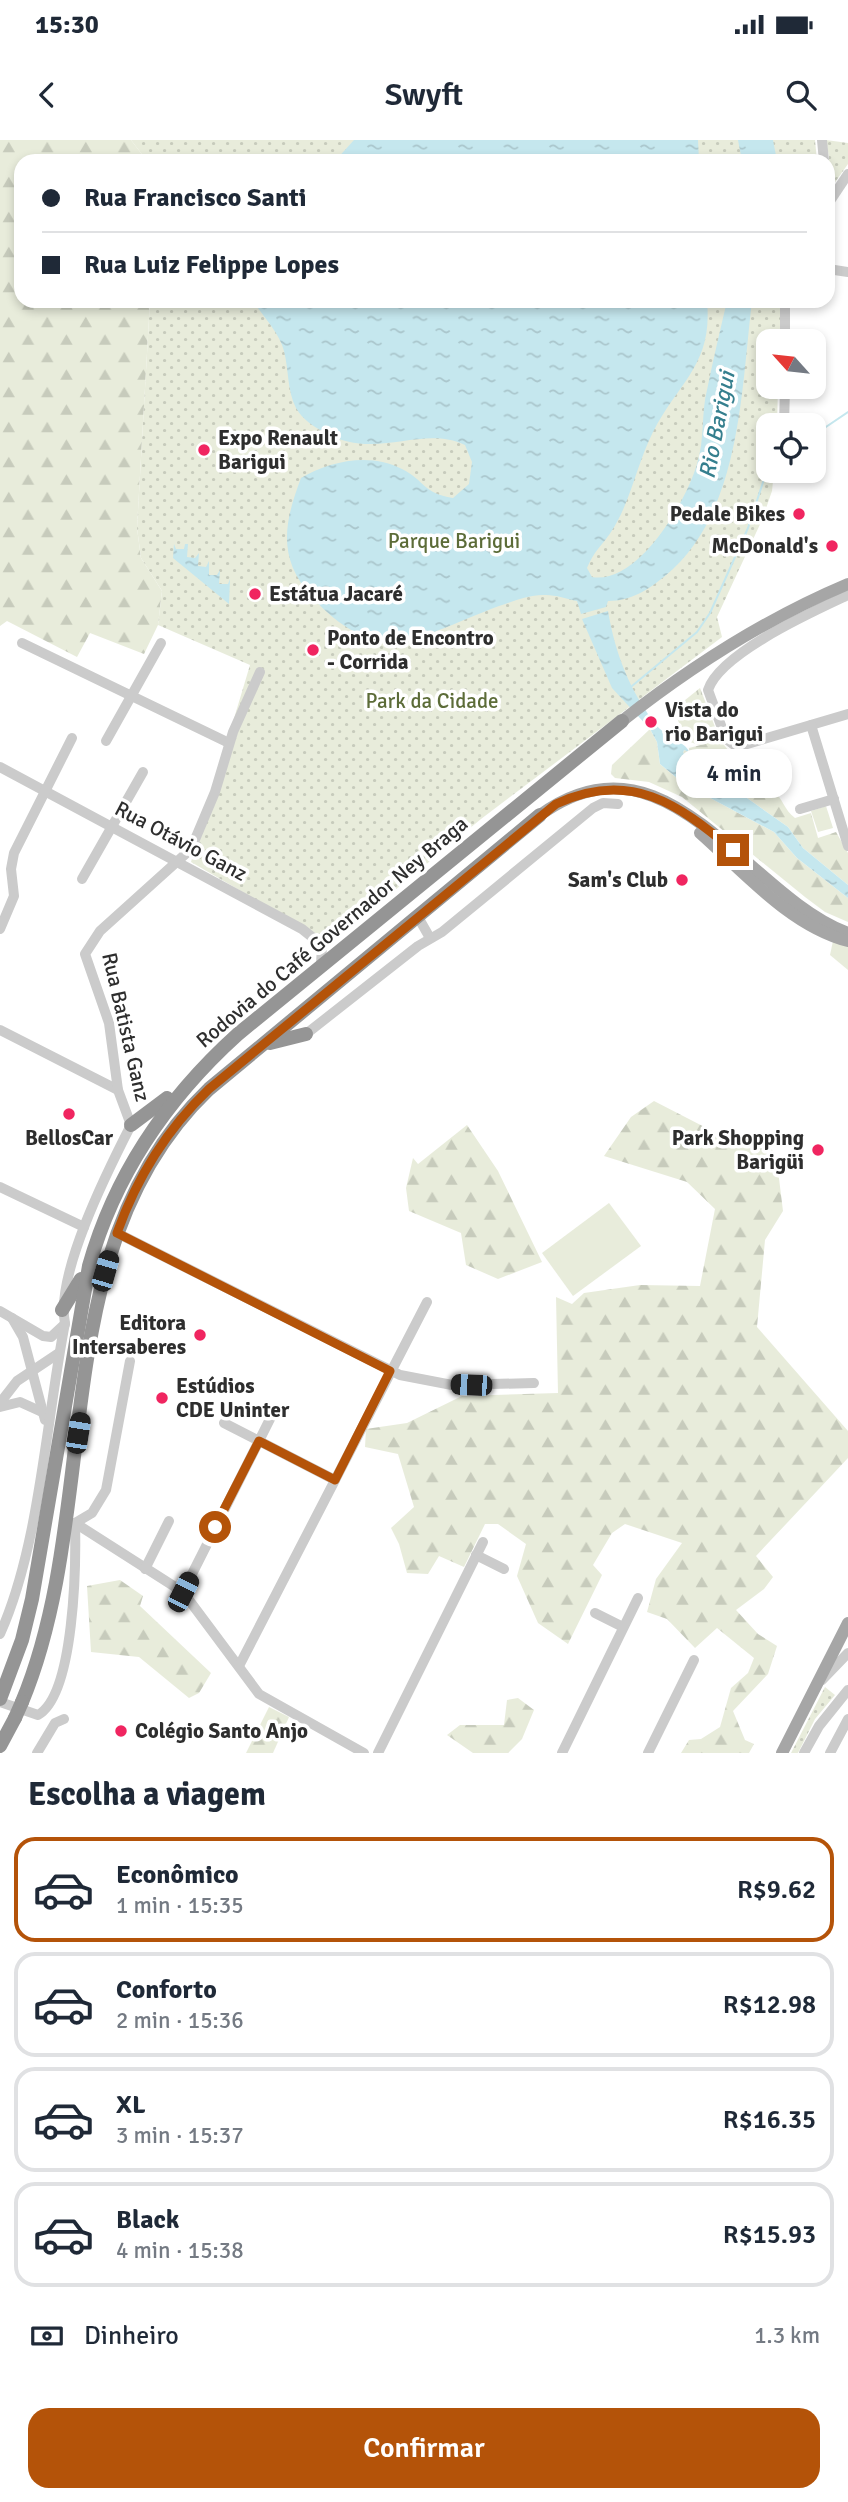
<!DOCTYPE html>
<html lang="pt">
<meta charset="utf-8">
<style>
body{margin:0;font-family:Signika,sans-serif;background:#f6f6f7;color:#1f2937;height:100vh;display:flex;flex-direction:column;font-size:26px;white-space:nowrap}
*{box-sizing:border-box;margin:0}
p{font-size:23px;color:#747a83}
.icon{flex:none;width:38px;height:38px;fill:none;stroke:currentColor;stroke-width:2;stroke-linecap:round;stroke-linejoin:round}
.map{position:relative;height:1613px;overflow:hidden}
.sheet{display:flex;flex-direction:column;background:#fff;flex:1}
.sheet>*{flex:none}
.top-card{position:absolute;left:14px;top:14px;width:821px;height:154px;border-radius:21px;box-shadow:0 4px 10px #0003;display:grid;align-content:center;height:154px;padding:0 28px;background:#fff}
.needle{width:46px;rotate:297deg}
.buttons{position:absolute;left:756px;top:189px;display:grid;gap:14px}
.buttons a{display:grid;place-items:center;width:70px;height:70px;border-radius:14px;background:#fff;box-shadow:0 4px 10px #0003;font-size:35px}
.end{position:absolute;width:32px;height:32px;margin:-16px;border:9px solid #b45309;background:#fff;box-shadow:0 0 0 4px #fff}
.from{border-radius:50%}
.bubble{position:absolute;height:49px;border-radius:21px;background:#fff;box-shadow:0 4px 10px #0003;font-size:23px;font-weight:600;line-height:49px;text-align:center}
.car{position:absolute;width:21px;height:42px;margin:-21px -10px;border-radius:9px;box-shadow:0 0 5px 2px #0007;background:linear-gradient(#222 24%,#8ab4d8 0 40%,#222 0 76%,#8ab4d8 0 86%,#222 0)}
.top-card b{display:flex;align-items:center;gap:24px;height:66px;font-size:26px}
.top-card b+b{border-top:2px solid #e0e1e3}
.top-card i{width:18px;height:18px;background:#1f2937}
ul{padding:0;list-style:none}
li{display:flex;align-items:center;gap:21px;height:105px;margin:0 14px 10px;padding:0 14px;border:4px solid #e0e1e3;border-radius:21px}
li div{flex:1}
li b{display:block;font-size:26px}
li em{font-style:normal;font-weight:600}
li.on{border-color:#b45309}
li>.icon{width:63px;height:63px;stroke-width:1.5}
h2{padding:0 28px;font-size:32px;line-height:84px}
.pay{display:flex;align-items:center;gap:18px;height:77px;padding:0 28px;font-size:26px}
.pay p{margin-inline-start:auto}
.cta{display:flex;gap:14px;margin-top:auto;padding:14px 28px}
.cta a{flex:1;height:80px;border-radius:21px;background:#b45309;color:#fff;font-size:28px;font-weight:600;line-height:80px;text-align:center}
.status{display:flex;justify-content:space-between;align-items:center;height:49px;padding:0 35px;background:#fff;direction:ltr}
.status svg{height:19px;fill:currentColor}
header{display:flex;justify-content:space-between;align-items:center;height:91px;padding:0 28px;background:#fff;font-size:32px;font-weight:600}
.map>svg:first-child{display:block}
</style>
<div class="status"><b>15:30</b><svg viewBox="0 0 49 12"><path d="M0 12V9h3v3zM5 12V6h3v6zM10 12V3h3v9zM15 12V0h3v12zM26 1h20v11H26zM47 4h2v5h-2z"/></svg></div>
<header><svg class="icon" aria-label="back" viewBox="0 0 24 24"><path d="M15 5l-7 7 7 7"/></svg>Swyft<svg class="icon" aria-label="search" viewBox="0 0 24 24"><circle cx="10" cy="10" r="6"/><path d="M15 15l6 6"/></svg></header>
<div class="map">
<svg width="848" height="1613" viewBox="0 0 848 1613">
<defs>
<pattern id="grass-tufts" width="24" height="20" patternUnits="userSpaceOnUse" patternTransform="scale(1.75)"><rect width="24" height="20" fill="#e8ecdb"/><path d="M3 7l-1-3M5 7V3M7 7l1-3M15 17l-1-3M17 17v-4M19 17l1-3" fill="none" stroke="#c7cbbc"/></pattern>
<pattern id="forest-firs" width="22" height="20" patternUnits="userSpaceOnUse" patternTransform="scale(1.75)"><rect width="22" height="20" fill="#e8ecdb"/><path d="M5 1l3.5 6h-7zM16 11l3.5 6h-7z" fill="#c7cbbc"/></pattern>
<pattern id="park-dots" width="8" height="8" patternUnits="userSpaceOnUse" patternTransform="scale(1.75)"><rect width="8" height="8" fill="#e8ecdb"/><path d="M2 2h.1M6 6h.1" fill="none" stroke="#c7cbbc" stroke-width="1.8" stroke-linecap="round"/></pattern>
<pattern id="water-ripples" width="26" height="14" patternUnits="userSpaceOnUse" patternTransform="scale(1.75)"><rect width="26" height="14" fill="#c5e7ee"/><path d="M2 4q2-2 4 0t4 0M15 11q2-2 4 0t4 0" fill="none" stroke="#aac6cc"/></pattern>
</defs>
<rect width="100%" height="100%" fill="#fff"/>
<!-- grass -->
<path fill="url(#grass-tufts)" d="M700,548L720,600L701,606L685,600L674,569Z"/>
<!-- forest -->
<g fill="url(#forest-firs)">
<path d="M0,0H131L147,21H21V161H150L137,388L141,418L162,451L158,485L144,514L90,493L77,517L7,481L0,486Z"/>
<path d="M650,589L657,602L660,624L684,644L774,692L797,718L848,758V782L825,772L805,757L682,657L649,642L615,638L611,634L612,625Z"/>
<path d="M720,600L742,627L746,642C755,648 765,644 773,651C783,658 784,670 795,678L811,673L818,698L836,692L848,713V745L803,708L788,687L683,613L684,610L689,612V608Z"/>
<path d="M833,801L848,806V830L830,815Z"/>
<path d="M654,961L720,995L764,1002L776,1014L783,1071L765,1100L757,1187L848,1291V1318L756,1416L773,1437L764,1449L736,1470L758,1494L777,1506L768,1534L733,1571L745,1600L754,1604L749,1613H681L689,1600L701,1599L720,1587L731,1548L748,1533L754,1518L717,1488L695,1508L667,1479L647,1472L656,1439L682,1403L625,1384L612,1393L593,1425L602,1435L568,1504L538,1483L517,1436L526,1404L498,1384H485L464,1427L439,1416L428,1434L407,1433L399,1404L391,1388L414,1367L398,1314L365,1307L366,1289L407,1283L462,1256L558,1253L556,1157L572,1164L584,1153L640,1145L700,1146L715,1069L687,1042L604,1016L631,977Z"/>
<path d="M467,985L498,1031L542,1122L498,1139L466,1125L461,1093L409,1071L406,1048L413,1018L418,1024Z"/>
<path d="M120,1440L143,1456L140,1466L211,1533L199,1553L189,1558L139,1517L91,1512L87,1446Z"/>
<path d="M518,1558L534,1570L522,1599L508,1613H473L447,1595L460,1585H504L507,1560Z"/>
<path d="M269,1567L289,1577L273,1613H246Z"/>
</g>
<!-- park -->
<g fill="url(#park-dots)">
<path d="M131,0H815L817,21H147Z"/>
<path d="M826,0L848,3V24L828,52L829,17Z"/>
<path d="M150,161H781L780,201H768V247H778L777,285H768V331H774L772,351L762,380L717,477L722,497L481,679L354,784L322,798L191,722L250,525L158,485L162,451L141,418L137,388Z"/>
<path d="M825,1547L835,1555L815,1579L798,1613H791Z"/>
</g>
<!-- pitch -->
<g fill="#e8ecdb">
<path d="M826,666L833,688L818,692L811,671Z"/>
<path d="M609,1063L641,1106L573,1156L542,1113Z"/>
</g>
<!-- water -->
<g fill="url(#water-ripples)">
<path d="M354,0H698L699,21H335Z"/>
<path d="M738,0H773L777,21H742Z"/>
<path d="M253,161H707C713,225 679,241 653,292C637,323 631,362 611,392C601,407 596,408 587,428L592,437C638,445 686,362 697,324C705,299 701,273 707,250C713,220 720,191 727,161H752C741,251 741,374 665,436C648,450 631,461 608,461L606,467L581,474L577,461C567,459 556,455 546,455C530,454 514,461 499,466C421,495 379,531 312,457C277,418 284,383 301,338C329,321 371,312 402,329C426,341 422,353 453,358L469,344L472,322L465,305C420,284 376,322 324,292C313,286 303,280 296,268C287,250 289,231 284,211C280,194 263,176 253,161Z"/>
<path d="M174,404L176,409H184L185,404H188L187,417L195,418L199,413L198,426L206,427L209,421V435H217L220,430L219,444H228L230,439L229,464L173,418Z"/>
<path d="M608,471C615,513 630,552 657,586C665,596 687,603 689,612L684,610L683,613L788,687L803,708L848,745V758L797,718L774,692L684,644L660,624L657,602L650,589L612,548L582,479Z"/>
</g>
<g fill="none" stroke-linecap="round" stroke-linejoin="round">
<!-- stream -->
<g stroke="#c5e7ee" stroke-width="2">
<path d="M814,295L848,272"/>
<path d="M632,546L697,492L710,473L748,388L768,327"/>
</g>
<!-- minor -->
<g stroke="#cbcbcb" stroke-width="10">
<path d="M822,0L824,21"/>
<path d="M828,64L848,34"/>
<path d="M828,129L848,132"/>
<path d="M785,201V161"/>
<path d="M784,285L785,247"/>
<path d="M848,455C814,471 720,513 708,550L726,599L737,607L848,574"/>
<path d="M22,503L229,603"/>
<path d="M811,585L848,706"/>
<path d="M106,601L161,503"/>
<path d="M741,606L749,636"/>
<path d="M0,627L302,789L322,805L321,825"/>
<path d="M800,669L834,659"/>
<path d="M82,739L143,632"/>
<path d="M418,777L430,798"/>
<path d="M0,789L14,756L11,729L14,713L72,598"/>
<path d="M0,890L118,950"/>
<path d="M306,894L418,806L442,792L593,668L603,663L618,664"/>
<path d="M0,1047L84,1087"/>
<path d="M117,1093L400,1235L452,1245L534,1243"/>
<path d="M0,1171L43,1196L51,1197L65,1184"/>
<path d="M12,1178L23,1197L45,1280"/>
<path d="M0,1263L17,1241L59,1213"/>
<path d="M0,1267L20,1262L42,1272"/>
<path d="M224,1283L335,1340"/>
<path d="M75,1383L183,1452L259,1554L364,1613"/>
<path d="M75,1383L92,1373L106,1350L130,1221"/>
<path d="M476,1415L504,1429"/>
<path d="M145,1429L169,1381"/>
<path d="M183,1452L275,1269"/>
<path d="M595,1473L623,1487"/>
<path d="M0,1494C40,1405 46,1280 65,1183C55,1135 108,1030 131,985L118,950L109,883L85,814L100,791L191,709L215,652L233,592L260,532"/>
<path d="M239,1526L427,1162"/>
<path d="M822,1540L848,1513"/>
<path d="M0,1562L38,1575C75,1554 76,1422 75,1383"/>
<path d="M37,1613L55,1583L64,1579"/>
<path d="M378,1613L483,1402"/>
<path d="M562,1613L638,1458"/>
<path d="M648,1613L694,1520"/>
<path d="M804,1613L819,1586L848,1550"/>
<path d="M830,1613L848,1579"/>
</g>
<!-- major -->
<g stroke="#a6a6a6" stroke-width="12">
<path d="M622,581C693,525 765,479 848,444"/>
<path d="M540,675C667,583 745,755 848,793"/>
<path d="M700,693C743,731 790,786 848,801"/>
<path d="M782,1613L848,1483"/>
</g>
<!-- highway -->
<g stroke="#959595" stroke-width="14">
<path d="M270,903L306,894"/>
<path d="M131,985L167,958"/>
<path d="M62,1170L81,1139"/>
<path d="M0,1559L22,1500L32,1459L89,1126C115,1034 167,958 238,894L622,581"/>
<path d="M22,1562C104,1365 42,1108 209,949L540,675"/>
<path d="M0,1606L15,1578"/>
</g>
<!-- highway-bridge -->
<path stroke="#959595" stroke-width="14" d="M15,1578L22,1562"/>
</g>
<g fill="none" stroke-linecap="round" stroke-linejoin="round">
<!-- route -->
<path stroke="#b45309" stroke-width="9" d="M215,1387L259,1301L335,1340L390,1231L117,1093C137,1037 166,990 209,949L556,664C630,629 678,664 733,710"/>
</g>
<!-- markers -->
<g fill="#f02560" stroke="#fff" stroke-width="2.5">
<circle cx="204" cy="310" r="7"/>
<circle cx="799" cy="374" r="7"/>
<circle cx="832" cy="406" r="7"/>
<circle cx="255" cy="454" r="7"/>
<circle cx="313" cy="510" r="7"/>
<circle cx="651" cy="582" r="7"/>
<circle cx="682" cy="740" r="7"/>
<circle cx="69" cy="974" r="7"/>
<circle cx="818" cy="1010" r="7"/>
<circle cx="200" cy="1195" r="7"/>
<circle cx="162" cy="1258" r="7"/>
<circle cx="121" cy="1591" r="7"/>
</g>
<g text-anchor="middle" dominant-baseline="central" stroke-width="7" stroke-linejoin="round" paint-order="stroke">
<!-- poi labels -->
<g font-size="21" font-weight="bold" fill="#2e2e2e" stroke="#fff" text-anchor="start">
<text x="218" y="298">Expo Renault<tspan x="218" dy="24">Barigui</tspan></text>
<text x="785" y="374" text-anchor="end">Pedale Bikes</text>
<text x="818" y="406" text-anchor="end">McDonald's</text>
<text x="269" y="454">Estátua Jacaré</text>
<text x="327" y="498">Ponto de Encontro<tspan x="327" dy="24">- Corrida</tspan></text>
<text x="665" y="570">Vista do<tspan x="665" dy="24">rio Barigui</tspan></text>
<text x="668" y="740" text-anchor="end">Sam's Club</text>
<text x="69" y="998" text-anchor="middle">BellosCar</text>
<text x="804" y="998" text-anchor="end">Park Shopping<tspan x="804" dy="24">Barigüi</tspan></text>
<text x="186" y="1183" text-anchor="end">Editora<tspan x="186" dy="24">Intersaberes</tspan></text>
<text x="176" y="1246">Estúdios<tspan x="176" dy="24">CDE Uninter</tspan></text>
<text x="135" y="1591">Colégio Santo Anjo</text>
</g>
<!-- park labels -->
<g font-size="21" fill="#5c6c38" stroke="#fff">
<text x="454" y="401">Parque Barigui</text>
<text x="432" y="561">Park da Cidade</text>
</g>
<!-- street labels -->
<g font-size="21" fill="#2e2e2e" stroke="#fff">
<text transform="translate(181 701) rotate(28)">Rua Otávio Ganz</text>
<text transform="translate(332 792) rotate(-40)">Rodovia do Café Governador Ney Braga</text>
<text transform="translate(126 887) rotate(77)">Rua Batista Ganz</text>
</g>
<!-- water labels -->
<g font-size="23" font-style="italic" fill="#357f8e" stroke="#fff">
<text transform="translate(717 285) rotate(-79)">Rio Barigui</text>
</g>
</g>
</svg>
<div class="buttons">
<a><svg class="needle" viewBox="-14 -14 28 28"><path d="M0-13l5 13h-10z" fill="#e53935"/><path d="M0 13l5-13h-10z" fill="#747a83"/></svg></a>
<a><svg class="icon" aria-label="locate" viewBox="0 0 24 24"><circle cx="12" cy="12" r="6"/><path d="M12 2v4M12 18v4M2 12h4M18 12h4"/></svg></a>
</div>
<i class="end from" style="left:215px;top:1387px"></i>
<i class="end" style="left:733px;top:710px"></i>
<div class="bubble" style="left:676px;top:609px;width:116px">4 min</div>
<i class="car" style="left:105px;top:1131px;rotate:16deg"></i>
<i class="car" style="left:471px;top:1245px;rotate:272deg"></i>
<i class="car" style="left:78px;top:1293px;rotate:9deg"></i>
<i class="car" style="left:183px;top:1452px;rotate:27deg"></i>
<div class="top-card">
<b><i class="from"></i>Rua Francisco Santi</b>
<b><i></i>Rua Luiz Felippe Lopes</b>
</div>
</div>
<section class="sheet">
<h2>Escolha a viagem</h2>
<ul>
<li class="on"><svg class="icon" aria-label="car" viewBox="0 0 24 24"><path d="M5 17H2v-5l4-1 3-4h7l3 4 3 1v5h-3M9 17h6M6 11h13"/><circle cx="7" cy="17" r="2"/><circle cx="17" cy="17" r="2"/></svg><div><b>Econômico</b><p>1 min · 15:35</p></div><em>R$9.62</em></li>
<li><svg class="icon" aria-label="car" viewBox="0 0 24 24"><path d="M5 17H2v-5l4-1 3-4h7l3 4 3 1v5h-3M9 17h6M6 11h13"/><circle cx="7" cy="17" r="2"/><circle cx="17" cy="17" r="2"/></svg><div><b>Conforto</b><p>2 min · 15:36</p></div><em>R$12.98</em></li>
<li><svg class="icon" aria-label="car" viewBox="0 0 24 24"><path d="M5 17H2v-5l4-1 3-4h7l3 4 3 1v5h-3M9 17h6M6 11h13"/><circle cx="7" cy="17" r="2"/><circle cx="17" cy="17" r="2"/></svg><div><b>XL</b><p>3 min · 15:37</p></div><em>R$16.35</em></li>
<li><svg class="icon" aria-label="car" viewBox="0 0 24 24"><path d="M5 17H2v-5l4-1 3-4h7l3 4 3 1v5h-3M9 17h6M6 11h13"/><circle cx="7" cy="17" r="2"/><circle cx="17" cy="17" r="2"/></svg><div><b>Black</b><p>4 min · 15:38</p></div><em>R$15.93</em></li>
</ul>
<div class="pay"><svg class="icon" aria-label="cash" viewBox="0 0 24 24"><path d="M3 7h18v10H3z"/><circle cx="12" cy="12" r="2"/></svg>Dinheiro<p>1.3 km</p></div>
<div class="cta"><a>Confirmar</a></div>
</section>
